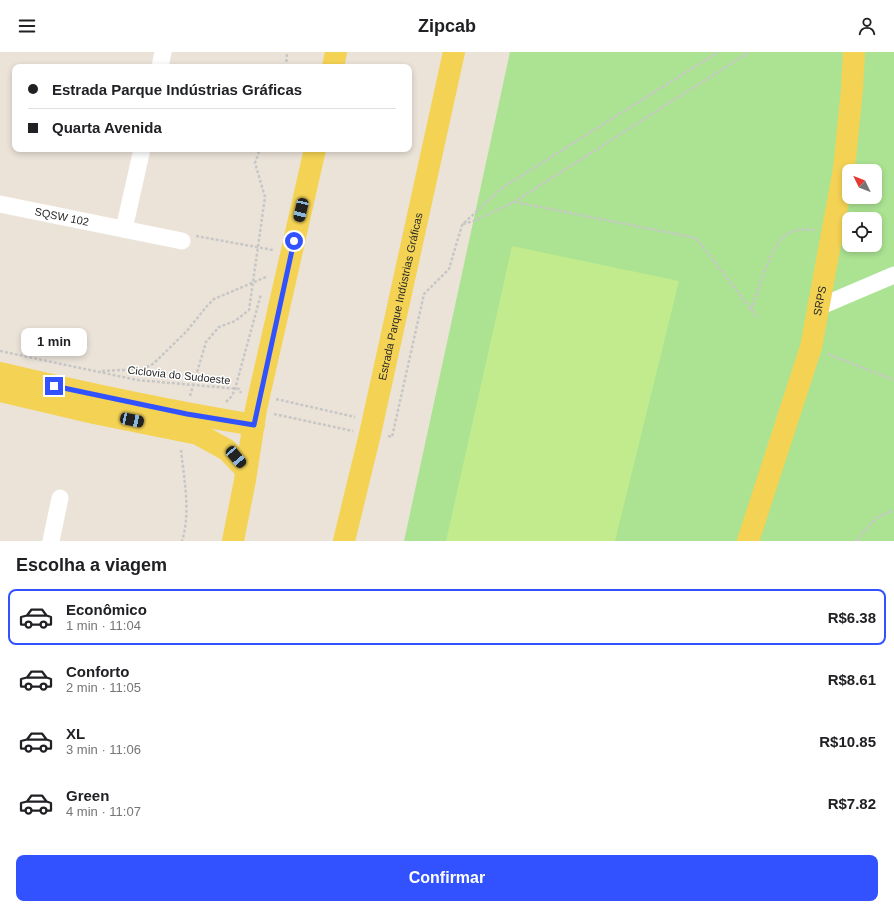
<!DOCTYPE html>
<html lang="pt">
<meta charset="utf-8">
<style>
body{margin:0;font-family:Helvetica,sans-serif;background:#f6f6f6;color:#202124;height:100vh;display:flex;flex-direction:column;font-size:15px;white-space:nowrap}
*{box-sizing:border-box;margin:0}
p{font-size:13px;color:#757577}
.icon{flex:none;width:22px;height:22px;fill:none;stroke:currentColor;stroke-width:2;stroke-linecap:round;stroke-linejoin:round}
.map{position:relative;height:489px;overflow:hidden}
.panel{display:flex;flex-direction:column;background:#fff;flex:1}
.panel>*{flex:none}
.top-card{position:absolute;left:12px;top:12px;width:400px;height:88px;border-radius:8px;box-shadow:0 2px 6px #0003;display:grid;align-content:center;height:88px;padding:0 16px;background:#fff}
.needle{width:26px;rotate:313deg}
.buttons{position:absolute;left:842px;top:112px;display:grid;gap:8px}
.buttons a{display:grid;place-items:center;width:40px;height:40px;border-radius:8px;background:#fff;box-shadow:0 2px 6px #0003;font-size:20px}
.end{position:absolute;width:18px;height:18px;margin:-9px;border:5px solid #3152fe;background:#fff;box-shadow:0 0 0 2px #fff}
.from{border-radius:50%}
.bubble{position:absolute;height:28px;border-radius:8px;background:#fff;box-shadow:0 2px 6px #0003;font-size:13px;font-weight:800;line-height:28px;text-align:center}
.car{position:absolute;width:12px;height:24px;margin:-12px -6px;border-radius:5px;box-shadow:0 0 3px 1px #0007;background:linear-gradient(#222 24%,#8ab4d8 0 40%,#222 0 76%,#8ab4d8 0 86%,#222 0)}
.top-card b{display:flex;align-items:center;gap:14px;height:38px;font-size:15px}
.top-card b+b{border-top:1px solid #e0e0e0}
.top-card i{width:10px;height:10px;background:#202124}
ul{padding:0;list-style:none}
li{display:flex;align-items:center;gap:12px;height:56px;margin:0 8px 6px;padding:0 8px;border:2px solid transparent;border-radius:8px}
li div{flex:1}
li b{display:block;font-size:15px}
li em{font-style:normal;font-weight:800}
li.on{border-color:#3152fe}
li>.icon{width:36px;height:36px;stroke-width:1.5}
h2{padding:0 16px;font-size:18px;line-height:48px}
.action{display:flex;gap:8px;margin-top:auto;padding:8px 16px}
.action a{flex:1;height:46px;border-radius:8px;background:#3152fe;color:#fff;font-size:16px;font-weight:800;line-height:46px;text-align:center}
header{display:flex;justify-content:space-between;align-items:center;height:52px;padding:0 16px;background:#fff;font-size:18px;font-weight:800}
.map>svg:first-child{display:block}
</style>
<header><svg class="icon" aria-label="menu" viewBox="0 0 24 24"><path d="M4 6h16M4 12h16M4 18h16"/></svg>Zipcab<svg class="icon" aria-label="person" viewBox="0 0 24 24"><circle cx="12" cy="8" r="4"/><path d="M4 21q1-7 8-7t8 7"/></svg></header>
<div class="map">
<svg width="894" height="489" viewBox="0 0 894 489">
<rect width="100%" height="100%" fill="#ebe3d8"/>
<!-- green -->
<path fill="#abe392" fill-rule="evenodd" d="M510,0H894V489H404ZM849,119H875V145H849ZM849,167H875V193H849Z"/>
<!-- pitch -->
<path fill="#c1eb8d" d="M512,194L679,229L615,489H446Z"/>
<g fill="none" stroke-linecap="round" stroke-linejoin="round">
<!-- path -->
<g stroke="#c7c7c7" stroke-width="2.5" stroke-dasharray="3 2" stroke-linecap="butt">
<path d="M286,15L287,0"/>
<path d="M515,150L696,186L758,266"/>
<path d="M463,172L474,169L514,150L749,0"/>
<path d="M196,184L273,198"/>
<path d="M751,258C758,240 771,191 787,182C795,177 805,177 814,178"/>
<path d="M0,299L137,328L239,337L241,341"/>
<path d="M828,302L894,328"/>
<path d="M102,319L143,317L153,312L186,280L207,254L214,247L266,225"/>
<path d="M190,344L206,290L219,275L235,269L249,258L265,145L255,111L260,97"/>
<path d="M276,347L355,365"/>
<path d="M226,350L232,344L235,337L261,242"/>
<path d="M274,362L353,379"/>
<path d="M388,384L392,385L424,242L449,217L462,173L502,136L718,0"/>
<path d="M181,398C184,427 191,460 182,489"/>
<path d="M856,489L876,466L894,458"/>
</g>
<!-- minor -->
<g stroke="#fff" stroke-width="17">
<path d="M160,15L163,0"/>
<path id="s1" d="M0,152L182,189"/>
<path d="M124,177L142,97"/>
<path d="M819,255L894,223"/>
<path d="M51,489L60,446"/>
</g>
<!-- major -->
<g stroke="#f4d354" stroke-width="22">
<path d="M333,15L336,0"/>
<path d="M0,321C84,341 169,359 254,373"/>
<path d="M0,339L94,361L198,382L227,398L246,418"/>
<path d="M233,489L245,428L256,357L315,97"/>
<path id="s2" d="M344,489L370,382L454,0"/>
<path id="s3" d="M748,489L811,295L844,117L852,37L854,0"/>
</g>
</g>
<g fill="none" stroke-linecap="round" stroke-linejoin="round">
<!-- route -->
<path stroke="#3152fe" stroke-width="5" d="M54,334L187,362L254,373L294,189"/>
</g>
<g text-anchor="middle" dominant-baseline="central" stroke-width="3" stroke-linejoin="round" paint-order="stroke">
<!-- street labels -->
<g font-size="11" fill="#272727" stroke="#fff">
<text stroke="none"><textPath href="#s1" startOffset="63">SQSW 102</textPath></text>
<text stroke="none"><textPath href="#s2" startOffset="251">Estrada Parque Indústrias Gráficas</textPath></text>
<text stroke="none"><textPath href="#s3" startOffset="251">SRPS</textPath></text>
<text transform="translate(179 323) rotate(6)">Ciclovia do Sudoeste</text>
</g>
</g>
</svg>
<div class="buttons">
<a><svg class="needle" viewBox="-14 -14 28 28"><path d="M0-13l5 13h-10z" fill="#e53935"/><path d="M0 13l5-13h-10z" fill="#757577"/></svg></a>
<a><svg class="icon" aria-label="locate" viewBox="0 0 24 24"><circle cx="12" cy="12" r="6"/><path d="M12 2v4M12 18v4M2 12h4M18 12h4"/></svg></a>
</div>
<i class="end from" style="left:294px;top:189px"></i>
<i class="end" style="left:54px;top:334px"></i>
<div class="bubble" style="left:21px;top:276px;width:66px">1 min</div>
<i class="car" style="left:301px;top:158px;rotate:193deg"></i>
<i class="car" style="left:132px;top:368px;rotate:102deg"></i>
<i class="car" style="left:236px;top:405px;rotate:140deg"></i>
<div class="top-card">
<b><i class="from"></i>Estrada Parque Indústrias Gráficas</b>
<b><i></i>Quarta Avenida</b>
</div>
</div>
<section class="panel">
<h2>Escolha a viagem</h2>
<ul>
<li class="on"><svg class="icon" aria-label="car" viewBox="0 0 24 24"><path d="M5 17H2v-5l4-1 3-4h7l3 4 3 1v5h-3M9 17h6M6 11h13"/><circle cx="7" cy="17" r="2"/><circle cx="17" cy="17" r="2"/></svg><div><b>Econômico</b><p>1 min · 11:04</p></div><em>R$6.38</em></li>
<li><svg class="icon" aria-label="car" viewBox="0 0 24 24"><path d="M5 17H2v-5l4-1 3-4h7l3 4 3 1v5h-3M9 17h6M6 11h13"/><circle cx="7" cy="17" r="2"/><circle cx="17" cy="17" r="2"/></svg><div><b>Conforto</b><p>2 min · 11:05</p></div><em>R$8.61</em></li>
<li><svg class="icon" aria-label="car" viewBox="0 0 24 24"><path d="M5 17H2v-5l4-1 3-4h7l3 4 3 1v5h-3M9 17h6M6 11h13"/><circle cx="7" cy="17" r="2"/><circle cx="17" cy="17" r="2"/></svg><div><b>XL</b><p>3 min · 11:06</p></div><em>R$10.85</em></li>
<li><svg class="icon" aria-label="car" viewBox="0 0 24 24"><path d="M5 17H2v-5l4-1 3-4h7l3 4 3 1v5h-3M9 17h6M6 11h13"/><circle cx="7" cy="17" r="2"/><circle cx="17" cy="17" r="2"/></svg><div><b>Green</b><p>4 min · 11:07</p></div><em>R$7.82</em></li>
</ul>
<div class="action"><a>Confirmar</a></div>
</section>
